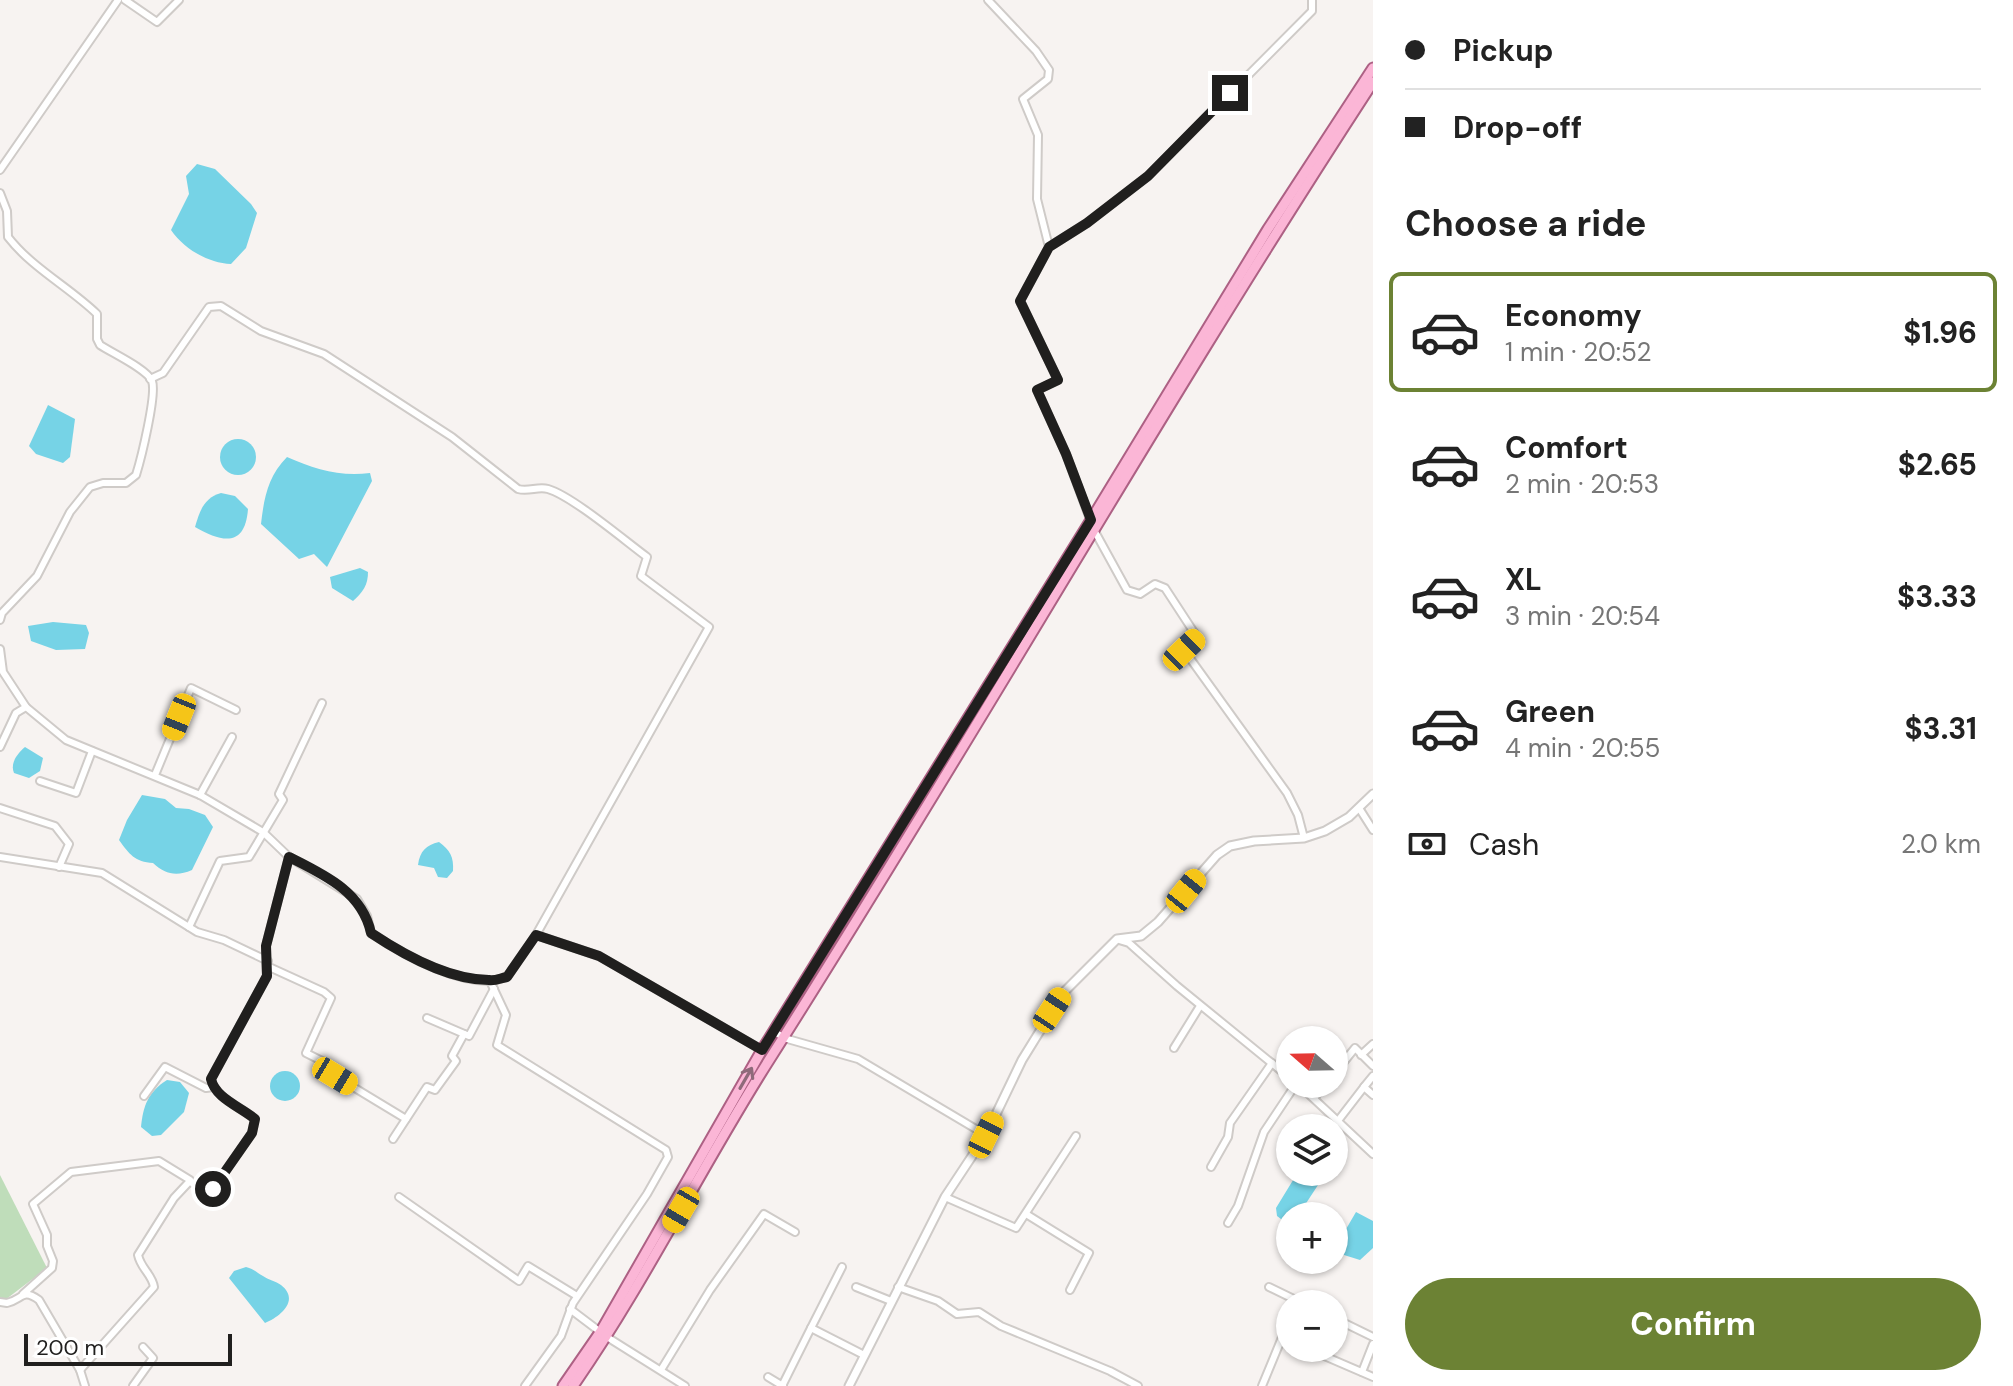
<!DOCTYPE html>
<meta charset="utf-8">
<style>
body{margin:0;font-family:"DM Sans",sans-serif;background:#f2f2f2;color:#222;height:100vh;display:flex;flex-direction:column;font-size:30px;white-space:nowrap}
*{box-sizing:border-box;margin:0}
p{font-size:26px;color:#767676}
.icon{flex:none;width:44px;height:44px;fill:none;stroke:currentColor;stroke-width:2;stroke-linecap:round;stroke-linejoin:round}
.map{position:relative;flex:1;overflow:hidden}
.panel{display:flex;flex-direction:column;background:#fff;width:640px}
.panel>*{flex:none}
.banner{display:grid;align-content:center;height:176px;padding:0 32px;background:#fff}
.needle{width:52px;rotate:290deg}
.fabs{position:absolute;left:1276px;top:1026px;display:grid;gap:16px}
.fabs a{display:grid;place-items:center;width:72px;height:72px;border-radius:50%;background:#fff;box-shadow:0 2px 6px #0004;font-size:40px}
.scale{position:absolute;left:24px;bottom:20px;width:208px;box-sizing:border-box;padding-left:8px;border:4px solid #201f1e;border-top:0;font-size:22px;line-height:28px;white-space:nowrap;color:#201f1e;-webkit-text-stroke:6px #fff;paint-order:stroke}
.end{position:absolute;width:36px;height:36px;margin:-18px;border:10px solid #201f1e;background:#fff;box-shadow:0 0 0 4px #fff}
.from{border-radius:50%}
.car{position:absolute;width:24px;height:48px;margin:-24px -12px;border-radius:10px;box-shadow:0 0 6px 2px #0007;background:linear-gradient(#f5c518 24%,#345 0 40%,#f5c518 0 76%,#345 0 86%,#f5c518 0)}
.banner b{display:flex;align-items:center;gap:28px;height:76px;font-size:30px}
.banner b+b{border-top:2px solid #e0e0e0}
.banner i{width:20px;height:20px;background:#222}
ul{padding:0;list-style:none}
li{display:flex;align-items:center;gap:24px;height:120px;margin:0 16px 12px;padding:0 16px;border:4px solid transparent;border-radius:12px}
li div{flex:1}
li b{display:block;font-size:30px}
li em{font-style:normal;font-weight:700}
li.selected{border-color:#6c8234}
li>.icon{width:72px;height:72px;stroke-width:1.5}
h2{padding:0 32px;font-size:36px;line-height:96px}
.pay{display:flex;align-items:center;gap:20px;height:88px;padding:0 32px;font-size:30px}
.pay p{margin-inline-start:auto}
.button{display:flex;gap:16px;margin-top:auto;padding:16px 32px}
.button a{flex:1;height:92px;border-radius:48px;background:#6c8234;color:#fff;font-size:32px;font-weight:700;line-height:92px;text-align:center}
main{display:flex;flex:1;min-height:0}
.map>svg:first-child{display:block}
</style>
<main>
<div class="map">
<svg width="1373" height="1386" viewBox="0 0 1373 1386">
<rect width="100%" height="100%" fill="#f7f3f1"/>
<!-- green -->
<path fill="#bfddba" d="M0,1175L47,1268L5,1300L0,1297Z"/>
<!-- water -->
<g fill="#76d3e6">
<path d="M197,164L215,169L251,204L257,213L246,248L231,264C208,263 184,249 171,230L189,194L186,176Z"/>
<path d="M48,405L75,419L70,457L63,463L36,454L29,446Z"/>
<circle cx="238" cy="457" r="18"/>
<path d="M287,457C314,469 340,477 370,473L372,481L327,567L314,554L299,559L261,524C264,498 268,476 287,457Z"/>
<path d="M221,493L235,496L248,509C245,547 223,543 195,527C200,510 204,498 221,493Z"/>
<path d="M360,568L368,572C368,585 363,592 353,601L332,588L330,577Z"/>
<path d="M53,622L86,625L89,633L85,649L56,650L31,641L28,626Z"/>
<path d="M25,747L43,758L40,771L29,778L14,773C10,763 17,754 25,747Z"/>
<path d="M142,795L165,799L176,808L189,809L205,815L213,827L192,870C176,877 165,874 153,863C135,862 129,854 119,840L127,820Z"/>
<path d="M439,842C450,850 454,857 453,871L447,878L438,877L434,868L418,865C420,851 426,845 439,842Z"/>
<circle cx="285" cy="1086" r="15"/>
<path d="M167,1080L180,1082L189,1093L184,1112L161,1135L152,1136L141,1127C143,1106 148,1092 167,1080Z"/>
<path d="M1298,1172H1313L1319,1175L1320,1182L1299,1214L1290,1216L1289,1225L1277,1216L1276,1208Z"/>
<path d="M1356,1212L1373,1221V1248L1360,1260L1344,1255L1335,1248Z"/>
<path d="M246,1267C254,1269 256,1272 263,1276C268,1280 276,1281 281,1285C300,1300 281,1316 265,1323L229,1278L234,1271Z"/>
</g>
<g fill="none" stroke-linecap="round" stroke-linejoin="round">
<!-- minor casing -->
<g stroke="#cfcbc8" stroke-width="10">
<g id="minor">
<path d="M125,0L157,22L179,0"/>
<path d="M988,0L1036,51L1049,70L1048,79L1023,99L1038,135L1037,199L1049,247L1020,301L1058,380L1037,390L1066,454L1094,530L1127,590L1140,594L1155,584L1165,588L1197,637L1184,650L1287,793L1298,815L1304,838"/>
<path d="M0,170L118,0"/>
<path d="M0,193L7,211L8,237C32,268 69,287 97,314V339L100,345C112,353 147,369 152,381C157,394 141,459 136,475L126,483H103L90,487L70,512L37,576L2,613L0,620"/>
<path d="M1049,247L1087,223L1148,176L1312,11V0"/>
<path d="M0,649L3,672L26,707L66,740L200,795L263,832L289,857L357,899L367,916L371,933C404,955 448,980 489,981C495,981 502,978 507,977L536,935L709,627L641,576L647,557C624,540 572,496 548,489C538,486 529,492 518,489L452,437L324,354L261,331L221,306L209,307L163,373L150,379"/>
<path d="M0,747L16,713L26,707"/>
<path d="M155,775L191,688L236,710"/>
<path d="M40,781L76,793L92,751"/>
<path d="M200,795L232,737"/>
<path d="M0,808L55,826L69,844L59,867"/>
<path d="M1359,808L1373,830"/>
<path d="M0,857L102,873L197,932L224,940L268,961"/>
<path d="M189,927L220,861L249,857L283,800L279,794L322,703"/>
<path d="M536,935L599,956L762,1050"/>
<path d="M1119,940L1129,943L1177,986L1290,1078"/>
<path d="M267,966L324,992L331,998L306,1053L328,1064L335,1076L406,1119"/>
<path d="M490,981L506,1015L497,1045L653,1142L666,1150L668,1157L647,1194L573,1303L561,1336L525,1386"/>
<path d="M427,1018L469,1036L494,989"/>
<path d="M775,1032L784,1038L858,1059L986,1135"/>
<path d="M1174,1048L1200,1006"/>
<path d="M1361,1055L1373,1044"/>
<path d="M1334,1074L1355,1048L1373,1066"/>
<path d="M1298,1084L1373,1154"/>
<path d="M1364,1087L1373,1076"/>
<path d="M144,1096L165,1067L206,1088L214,1087"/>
<path d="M1314,1098L1326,1084"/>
<path d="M1337,1122L1364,1087L1373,1095"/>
<path d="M393,1139L427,1087L435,1090L456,1061L452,1056L464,1034"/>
<path d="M1211,1167L1228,1137L1230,1123L1272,1063"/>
<path d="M399,1197L519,1281L528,1266L577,1296"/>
<path d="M945,1197L1016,1228L1076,1136"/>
<path d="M1026,1214L1089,1253L1070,1290"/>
<path d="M1228,1223L1238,1206L1264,1132L1296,1084"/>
<path d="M842,1267L811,1328L864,1355"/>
<path d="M856,1287L891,1301"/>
<path d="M898,1287L938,1301L957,1314L979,1312L1001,1326L1110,1371L1138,1386"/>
<path d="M1269,1287L1304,1304"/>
<path d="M23,1294L52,1268L53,1261L47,1246V1235L33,1204L71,1172L159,1161L190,1180"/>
<path d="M0,1302L7,1303C23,1299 22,1288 39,1300L80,1370L85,1386"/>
<path d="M570,1309L607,1337L685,1386"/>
<path d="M1334,1318L1373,1337"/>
<path d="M1322,1355L1373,1377"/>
<path d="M80,1370L154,1287C152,1274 141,1269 138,1255L174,1198L189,1182L213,1189L252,1133L255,1119C241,1107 215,1098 211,1079L267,976L266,946L289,857"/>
<path d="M661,1370L710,1290L764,1214L795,1232"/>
<path d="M1362,1372L1373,1344"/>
<path d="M768,1377L783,1386"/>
<path d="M133,1386L153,1358L143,1347"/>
<path d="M782,1386L811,1328"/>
<path d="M1262,1386L1288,1323"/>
</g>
</g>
<!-- tertiary casing -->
<g stroke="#cfcbc8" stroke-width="11">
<path id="tertiary" d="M849,1386L945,1197L986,1135L1022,1060L1064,992L1117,939L1141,936L1158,922L1217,855L1230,846L1254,841L1304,838L1325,831L1349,817L1373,794"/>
</g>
<!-- primary casing -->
<g stroke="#ad6184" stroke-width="13">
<g id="primary">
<path d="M563,1386L601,1331L762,1050L1091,520L1268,229L1373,68"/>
<path d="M573,1386C646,1281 702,1165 771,1057C976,735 1164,402 1373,82"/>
</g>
</g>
<!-- minor -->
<use href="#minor" stroke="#fff" stroke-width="6"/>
<!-- tertiary -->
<use href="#tertiary" stroke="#fff" stroke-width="7"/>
<!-- primary -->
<use href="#primary" stroke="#fbb6d6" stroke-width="9"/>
</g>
<!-- one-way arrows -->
<defs><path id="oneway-shaft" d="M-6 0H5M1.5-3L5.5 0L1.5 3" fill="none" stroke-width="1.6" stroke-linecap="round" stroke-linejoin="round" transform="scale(2)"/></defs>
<use stroke="#8e6a7a" href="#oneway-shaft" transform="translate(746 1078) rotate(-60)"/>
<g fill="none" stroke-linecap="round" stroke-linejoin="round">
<!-- route -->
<path stroke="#201f1e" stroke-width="10" d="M213,1189L252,1133L255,1119C241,1107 215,1098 211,1079L267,976L266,946L289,857C325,875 362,892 371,933C404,955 448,980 489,980C495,981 501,978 507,977L536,935L599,956L762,1050L1091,520L1066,454L1037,390L1058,380L1020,301L1049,247L1087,223L1148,176L1230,93"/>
</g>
</svg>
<div class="fabs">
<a><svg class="needle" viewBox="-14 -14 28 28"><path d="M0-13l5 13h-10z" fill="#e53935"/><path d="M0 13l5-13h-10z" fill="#767676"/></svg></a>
<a><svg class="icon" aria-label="layers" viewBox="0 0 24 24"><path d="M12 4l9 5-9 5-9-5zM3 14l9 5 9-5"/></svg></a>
<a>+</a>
<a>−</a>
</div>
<div class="scale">200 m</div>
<i class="end from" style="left:213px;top:1189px"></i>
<i class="end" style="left:1230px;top:93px"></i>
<i class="car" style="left:1184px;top:650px;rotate:46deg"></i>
<i class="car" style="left:179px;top:717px;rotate:202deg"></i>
<i class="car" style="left:1186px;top:891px;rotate:39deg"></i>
<i class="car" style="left:1052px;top:1010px;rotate:33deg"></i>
<i class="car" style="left:335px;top:1076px;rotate:121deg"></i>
<i class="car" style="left:986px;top:1135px;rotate:26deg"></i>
<i class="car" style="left:681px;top:1210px;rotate:210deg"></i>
</div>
<section class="panel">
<div class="banner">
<b><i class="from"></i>Pickup</b>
<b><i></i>Drop-off</b>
</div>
<h2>Choose a ride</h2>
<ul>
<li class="selected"><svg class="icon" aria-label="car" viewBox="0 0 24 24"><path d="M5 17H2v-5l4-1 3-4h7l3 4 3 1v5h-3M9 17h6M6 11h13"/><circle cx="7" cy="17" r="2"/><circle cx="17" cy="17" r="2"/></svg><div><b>Economy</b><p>1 min · 20:52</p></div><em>$1.96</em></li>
<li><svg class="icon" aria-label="car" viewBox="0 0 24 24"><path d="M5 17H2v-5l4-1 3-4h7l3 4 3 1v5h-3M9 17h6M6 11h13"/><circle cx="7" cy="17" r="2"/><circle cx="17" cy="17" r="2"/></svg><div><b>Comfort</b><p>2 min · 20:53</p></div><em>$2.65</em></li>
<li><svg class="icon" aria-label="car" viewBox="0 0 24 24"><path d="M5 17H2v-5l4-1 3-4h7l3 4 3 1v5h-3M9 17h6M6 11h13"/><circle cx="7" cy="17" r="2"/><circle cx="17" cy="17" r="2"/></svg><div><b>XL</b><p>3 min · 20:54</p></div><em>$3.33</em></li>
<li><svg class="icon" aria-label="car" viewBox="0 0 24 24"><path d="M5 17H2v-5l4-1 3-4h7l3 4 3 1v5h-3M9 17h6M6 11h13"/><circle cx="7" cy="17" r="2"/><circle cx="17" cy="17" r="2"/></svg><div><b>Green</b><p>4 min · 20:55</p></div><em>$3.31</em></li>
</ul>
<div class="pay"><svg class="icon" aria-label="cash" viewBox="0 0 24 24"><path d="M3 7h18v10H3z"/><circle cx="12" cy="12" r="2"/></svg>Cash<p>2.0 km</p></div>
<div class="button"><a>Confirm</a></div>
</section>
</main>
